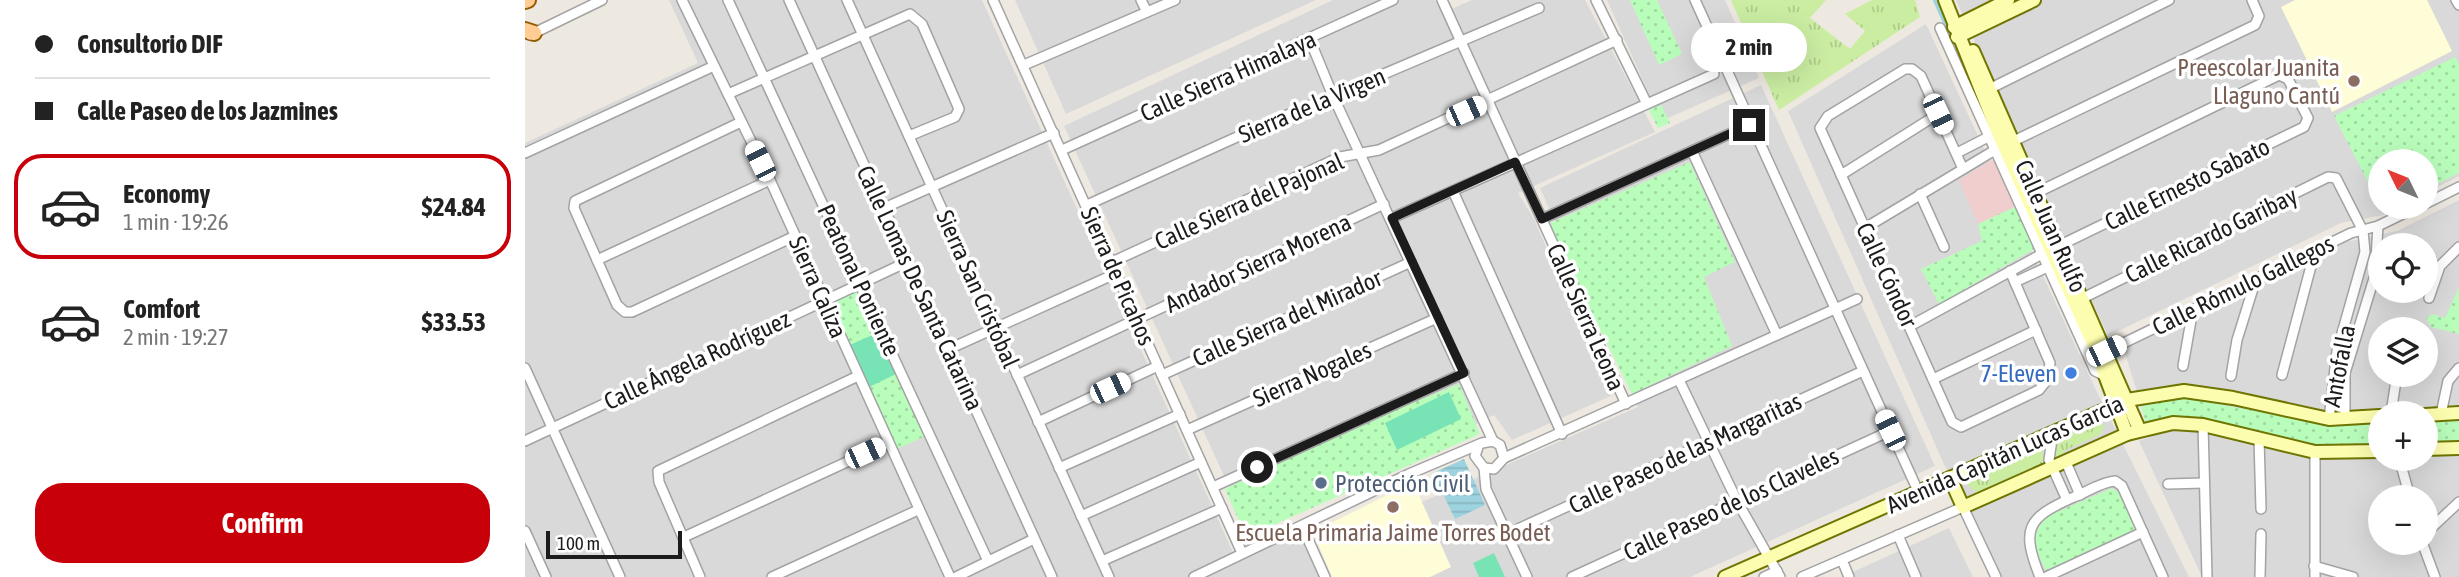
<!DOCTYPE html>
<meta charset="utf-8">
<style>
body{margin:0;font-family:"Asap Condensed",sans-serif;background:#f2f2f2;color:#222;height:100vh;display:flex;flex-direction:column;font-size:26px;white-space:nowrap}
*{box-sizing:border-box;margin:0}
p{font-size:23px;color:#767676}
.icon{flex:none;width:38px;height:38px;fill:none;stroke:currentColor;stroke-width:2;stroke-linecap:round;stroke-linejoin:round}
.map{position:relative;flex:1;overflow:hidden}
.panel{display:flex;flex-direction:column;background:#fff;width:525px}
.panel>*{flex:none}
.guide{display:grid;align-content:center;height:154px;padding:0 35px;background:#fff}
.needle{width:46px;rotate:313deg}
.tools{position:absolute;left:1843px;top:149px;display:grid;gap:14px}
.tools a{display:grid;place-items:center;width:70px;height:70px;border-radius:50%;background:#fff;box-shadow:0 7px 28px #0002;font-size:35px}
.scale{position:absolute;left:21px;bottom:18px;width:136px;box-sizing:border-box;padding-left:7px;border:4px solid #1c1c1c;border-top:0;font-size:19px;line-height:24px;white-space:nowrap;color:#1c1c1c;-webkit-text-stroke:5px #fff;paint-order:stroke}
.end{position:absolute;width:32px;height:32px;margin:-16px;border:9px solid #1c1c1c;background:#fff;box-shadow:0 0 0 4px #fff}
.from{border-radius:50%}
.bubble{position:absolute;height:49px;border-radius:24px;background:#fff;box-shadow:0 7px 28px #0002;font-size:23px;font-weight:700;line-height:49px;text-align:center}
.car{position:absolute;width:21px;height:42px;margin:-21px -10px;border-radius:9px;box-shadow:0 0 5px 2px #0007;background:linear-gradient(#fff 24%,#345 0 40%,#fff 0 76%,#345 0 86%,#fff 0)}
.guide b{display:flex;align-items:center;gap:24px;height:66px;font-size:26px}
.guide b+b{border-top:2px solid #e0e0e0}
.guide i{width:18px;height:18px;background:#222}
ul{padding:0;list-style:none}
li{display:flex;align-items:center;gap:21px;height:105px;margin:0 14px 10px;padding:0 21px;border:4px solid transparent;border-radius:28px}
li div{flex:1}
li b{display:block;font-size:26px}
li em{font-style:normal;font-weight:700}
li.current{border-color:#c70009}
li>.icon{width:63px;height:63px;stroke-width:1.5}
.primary-button{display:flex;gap:14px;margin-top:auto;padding:14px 35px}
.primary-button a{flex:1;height:80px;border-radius:28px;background:#c70009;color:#fff;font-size:28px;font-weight:700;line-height:80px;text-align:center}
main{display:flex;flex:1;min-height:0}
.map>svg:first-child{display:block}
</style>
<main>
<section class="panel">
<div class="guide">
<b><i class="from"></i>Consultorio DIF</b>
<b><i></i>Calle Paseo de los Jazmines</b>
</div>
<ul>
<li class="current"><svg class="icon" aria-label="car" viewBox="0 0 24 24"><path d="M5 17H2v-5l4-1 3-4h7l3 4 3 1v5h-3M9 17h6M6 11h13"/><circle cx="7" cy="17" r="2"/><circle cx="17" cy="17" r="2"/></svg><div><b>Economy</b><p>1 min · 19:26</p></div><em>$24.84</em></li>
<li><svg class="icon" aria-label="car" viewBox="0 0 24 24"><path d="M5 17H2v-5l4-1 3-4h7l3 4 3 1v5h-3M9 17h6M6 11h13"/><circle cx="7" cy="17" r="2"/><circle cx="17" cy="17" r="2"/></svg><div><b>Comfort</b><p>2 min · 19:27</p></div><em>$33.53</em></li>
</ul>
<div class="primary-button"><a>Confirm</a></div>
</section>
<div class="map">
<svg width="1934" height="577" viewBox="0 0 1934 577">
<defs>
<pattern id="grass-tufts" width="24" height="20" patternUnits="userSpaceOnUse" patternTransform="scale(1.75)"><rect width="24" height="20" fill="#caeda2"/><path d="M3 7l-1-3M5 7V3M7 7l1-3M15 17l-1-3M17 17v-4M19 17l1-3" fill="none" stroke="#adcb8b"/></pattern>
<pattern id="park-dots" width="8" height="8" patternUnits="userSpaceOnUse" patternTransform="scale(1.75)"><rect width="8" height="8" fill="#b9fdbb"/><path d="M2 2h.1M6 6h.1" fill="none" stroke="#9ed8a0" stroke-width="1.8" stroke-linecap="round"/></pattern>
<pattern id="water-rules" width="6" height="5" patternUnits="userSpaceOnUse" patternTransform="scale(1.75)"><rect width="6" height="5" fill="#9dd3df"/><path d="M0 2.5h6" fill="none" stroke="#87b5bf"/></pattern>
</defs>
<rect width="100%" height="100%" fill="#eee9e0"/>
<!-- residential -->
<g fill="#dad9d9" fill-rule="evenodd">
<path d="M144,0H457L711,559L774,534L794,577H0V143L173,63Z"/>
<path d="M490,0H791L541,114Z"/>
<path d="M808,0H910L917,13L947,0H1060L1130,132L993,193L1009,219L1086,396L987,440L969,415L726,535L539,126Z"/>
<path d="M1082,0H1200L1234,78L1136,121Z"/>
<path d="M1431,0H1934V176L1901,193L1900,161H1855V206L1875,207L1858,215L1816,223L1583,336Z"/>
<path d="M1401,24L1570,388L1664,577H1477L1418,462L1263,111Z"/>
<path d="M1236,85L1410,466L1165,577H814L799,545L1113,407L1015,188Z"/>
<path d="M1934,200V577H1677L1614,441L1626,437L1599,350L1821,242L1872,231ZM1855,245H1900V290H1855ZM1855,329H1900V374H1855ZM1855,413H1900V458H1855ZM1855,497H1900V542H1855Z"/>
<path d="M1424,528L1448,577H1317Z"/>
</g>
<!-- commercial -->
<path fill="#f1cece" d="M1467,160L1473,166L1491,206L1453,224L1434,180Z"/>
<!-- education -->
<g fill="#fffdd8">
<path d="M1770,0H1902L1927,51L1807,112L1756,7Z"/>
<path d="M888,482L926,567L905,577H807L788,532Z"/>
</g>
<!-- grass -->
<g fill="url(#grass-tufts)">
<path d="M1206,0H1301L1285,18L1325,49L1340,31L1320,14L1347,0H1390L1395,17L1254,110Z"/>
<path d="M1570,417L1576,420L1579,426L1576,434L1539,451L1537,457H1530V443Z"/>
<path d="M1520,441L1517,454L1521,464L1453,494L1442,484L1444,476Z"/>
</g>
<!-- park -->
<g fill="url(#park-dots)">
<path d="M1105,0H1132L1157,54L1134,65Z"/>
<path d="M1930,57L1934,64V173L1901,190L1900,161H1855V205L1809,116Z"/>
<path d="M1136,105L1145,123L1133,128L1124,110Z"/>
<path d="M1165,162L1210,262L1179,277L1207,346L1107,394L1023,224Z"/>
<path d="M1490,207L1509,249L1414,304L1396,269L1457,241L1453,224Z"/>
<path d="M335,280L405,434L365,452L296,298Z"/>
<path d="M1934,287V334L1906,327L1901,319L1907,314L1920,318Z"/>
<path d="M934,384L955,434L721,537L700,489L821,430Z"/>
<path d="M1654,397L1803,424L1855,422V445L1799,447L1658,418L1621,422L1616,407Z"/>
<path d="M1934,420V443L1901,444L1900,421Z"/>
<path d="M1587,488L1595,494L1610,530L1522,572C1510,550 1503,535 1523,516Z"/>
</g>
<!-- pitch -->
<g fill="#78e3b5">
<path d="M352,333L371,374L338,390L318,348Z"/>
<path d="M924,392L936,419L872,450L860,423Z"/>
<path d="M969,553L980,577H954L948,563Z"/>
</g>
<!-- water -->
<path fill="url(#water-rules)" d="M939,459L960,505L930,519L908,473Z"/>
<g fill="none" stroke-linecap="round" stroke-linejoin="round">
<!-- canal -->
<path stroke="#9dd3df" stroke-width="10" d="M1413,0L1424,24L1423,32"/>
<!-- street casing -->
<g stroke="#a3a3a3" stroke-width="12">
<g id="street">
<path d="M157,0L245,180L425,577"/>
<path d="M203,0L463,561"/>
<path d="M264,0L527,577"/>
<path d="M322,0L584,577"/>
<path d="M468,0L717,553"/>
<path d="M616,0L622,12"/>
<path d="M917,0L1101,404"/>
<path d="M1071,0L1121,102"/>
<path d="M1170,0L1393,491"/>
<path d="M1931,0L1934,5"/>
<path d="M1415,28L1570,371L1582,377"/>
<path d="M5,35L77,0"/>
<path d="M785,40L808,96L968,441"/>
<path d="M499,65L650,0"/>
<path d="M1460,91L1644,0"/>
<path d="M203,94L385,14L397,24L434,109L430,117L384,136"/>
<path d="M216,122L50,201L49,208L92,305L100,312H107L270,236"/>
<path d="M537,150L868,0"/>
<path d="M1167,151L1252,335"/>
<path d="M0,153L189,66"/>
<path d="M1432,153L1467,135"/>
<path d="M1438,169L1396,76L1387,69H1380L1303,116L1295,128L1427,422L1436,427L1514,390L1522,380L1525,363L1485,271"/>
<path d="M1316,175L1413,114"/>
<path d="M928,191L1037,434"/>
<path d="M1395,194L1419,247"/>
<path d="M1900,204L1934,187"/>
<path d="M562,205L734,127L1014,8"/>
<path d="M359,208L529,133"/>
<path d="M867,218L1189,74"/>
<path d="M1017,219L1224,125"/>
<path d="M1340,228L1470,150L1730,25L1734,16L1727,0"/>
<path d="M72,260L245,180"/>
<path d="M587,262L815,157L854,150L1092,40"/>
<path d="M1490,282L1527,265"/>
<path d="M1904,298L1915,266L1934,247"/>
<path d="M1552,301L1803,177L1811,178L1838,231L1840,252L1812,351L1804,419"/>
<path d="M1385,326L1517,254L1779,127L1783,118L1763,79L1754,75L1505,196"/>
<path d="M424,349L592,273"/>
<path d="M1576,354L1826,233L1853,226L1894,206"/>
<path d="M1658,366L1668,309"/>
<path d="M0,368L95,577"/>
<path d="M492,375L859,204"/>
<path d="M637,375L886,262"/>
<path d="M1757,375L1790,251"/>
<path d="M1706,376L1712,340L1731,279"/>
<path d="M1408,379L1511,330"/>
<path d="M1154,380L1212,501L1255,577"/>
<path d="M1866,413L1872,374"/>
<path d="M1916,414L1923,381L1934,368"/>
<path d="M1820,419V373L1850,275L1853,226"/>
<path d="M513,422L633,366"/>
<path d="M1678,425L1682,577"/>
<path d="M662,430L912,318"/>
<path d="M1528,432L1524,460L1542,500"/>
<path d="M1734,439L1736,509"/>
<path d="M0,441L382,262"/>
<path d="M953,447L950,456L959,468L961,489L1002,577"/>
<path d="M979,458L1332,299"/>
<path d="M1874,458L1885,497"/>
<path d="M1541,462L1555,495"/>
<path d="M534,468L655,414"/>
<path d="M959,468L969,469L979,458"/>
<path d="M1643,484L1679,483"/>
<path d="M688,487L939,373"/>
<path d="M556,516L676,462"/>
<path d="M777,526L800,577"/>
<path d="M0,531L21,577"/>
<path d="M982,534L1338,371"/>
<path d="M1900,534L1934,502"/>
<path d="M1373,535L1391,577"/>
<path d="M159,537L363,443"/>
<path d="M1897,542L1910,577"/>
<path d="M1317,560L1324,577"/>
<path d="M577,561L697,508"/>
<path d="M1789,566L1828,577"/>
<path d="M175,577L134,482L133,471L333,376"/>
<path d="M247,577L393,510"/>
<path d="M431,577L509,539"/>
<path d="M669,577L884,474L957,443L968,441L975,445L979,458"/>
<path d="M1047,577L1365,431"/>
<path d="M1239,577L1252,571"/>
<path d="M1277,577L1438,507L1471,577"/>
<path d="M1515,577C1496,529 1501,518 1549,497C1562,492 1576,482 1590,481L1597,486L1638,577"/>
<path d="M1521,577L1618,532"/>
<path d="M1735,577L1736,534"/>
<path d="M1790,577V452"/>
</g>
</g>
<!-- secondary casing -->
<g stroke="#6e7500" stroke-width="16">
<g id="secondary">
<path d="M1420,0L1473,133L1569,346L1602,434"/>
<path d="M1429,27L1483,0"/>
<path d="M1432,37L1509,0"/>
<path d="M1448,51L1614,429"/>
<path d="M1900,415L1934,413"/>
<path d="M1900,449L1934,448"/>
<path d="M1425,478L1438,507L1602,434L1648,423L1678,425L1790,452L1855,451"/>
<path d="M1200,577L1602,400L1659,391L1708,398L1804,419L1855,416"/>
</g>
</g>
<!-- primary casing -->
<g stroke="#935c00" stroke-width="18">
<g id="primary">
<path d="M0,1L3,0"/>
<path d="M0,30L9,33"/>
</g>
</g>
<!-- street -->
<use href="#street" stroke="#fff" stroke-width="9"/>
<!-- secondary -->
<use href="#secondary" stroke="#fdfdaf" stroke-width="12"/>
<!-- primary -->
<use href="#primary" stroke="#ffcc94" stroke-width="14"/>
</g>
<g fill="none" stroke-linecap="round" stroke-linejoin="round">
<!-- route -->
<path stroke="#1c1c1c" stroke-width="9" d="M732,467L939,373L867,218L990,162L1017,219L1224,125"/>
</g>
<!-- markers -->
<g fill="#8d6e63" stroke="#fff" stroke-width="2.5">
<circle cx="1829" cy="81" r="7"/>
<circle cx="868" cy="507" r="7"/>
</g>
<circle fill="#3f7fe0" stroke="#fff" stroke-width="2.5" cx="1546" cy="373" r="7"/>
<circle fill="#5c6f8a" stroke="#fff" stroke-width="2.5" cx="796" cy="483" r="7"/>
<g text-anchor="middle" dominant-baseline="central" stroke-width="7" stroke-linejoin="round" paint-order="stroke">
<!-- education labels -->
<g font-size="24" fill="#785e54" stroke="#fff" text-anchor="end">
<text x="1815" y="67">Preescolar Juanita<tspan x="1815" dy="28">Llaguno Cantú</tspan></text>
<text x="868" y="532" text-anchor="middle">Escuela Primaria Jaime Torres Bodet</text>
</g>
<!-- street labels -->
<g font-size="24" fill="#1c1c1c" stroke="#fff">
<text transform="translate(703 76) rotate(-24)">Calle Sierra Himalaya</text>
<text transform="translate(787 105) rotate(-23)">Sierra de la Virgen</text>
<text transform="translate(1662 184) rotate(-26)">Calle Ernesto Sabato</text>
<text transform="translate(724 201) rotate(-24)">Calle Sierra del Pajonal</text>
<text transform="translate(1526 226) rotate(66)">Calle Juan Rulfo</text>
<text transform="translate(1686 235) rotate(-26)">Calle Ricardo Garibay</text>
<text transform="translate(733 263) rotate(-25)">Andador Sierra Morena</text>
<text transform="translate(1362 275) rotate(65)">Calle Cóndor</text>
<text transform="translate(593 276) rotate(66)">Sierra de Picahos</text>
<text transform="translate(334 280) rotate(65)">Peatonal Poniente</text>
<text transform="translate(1718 285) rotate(-26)">Calle Rómulo Gallegos</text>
<text transform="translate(293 287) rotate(66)">Sierra Caliza</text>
<text transform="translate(395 288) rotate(65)">Calle Lomas De Santa Catarina</text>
<text transform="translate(453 289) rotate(66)">Sierra San Cristóbal</text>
<text transform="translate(1061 317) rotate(66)">Calle Sierra Leona</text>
<text transform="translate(762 318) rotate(-24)">Calle Sierra del Mirador</text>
<text transform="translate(172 360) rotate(-25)">Calle Ángela Rodríguez</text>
<text transform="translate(1814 366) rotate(-79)">Antofalla</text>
<text transform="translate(787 374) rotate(-24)">Sierra Nogales</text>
<text transform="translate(1160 453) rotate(-25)">Calle Paseo de las Margaritas</text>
<text transform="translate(1480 454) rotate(-24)">Avenida Capitán Lucas García</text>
<text transform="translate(1206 504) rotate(-25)">Calle Paseo de los Claveles</text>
</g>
<!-- shop labels -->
<g font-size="24" fill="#366cbe" stroke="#fff" text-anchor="end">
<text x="1532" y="373">7-Eleven</text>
</g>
<!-- service labels -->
<g font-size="24" fill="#4e5e75" stroke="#fff" text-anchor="start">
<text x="810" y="483">Protección Civil</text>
</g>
</g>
</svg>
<div class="tools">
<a><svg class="needle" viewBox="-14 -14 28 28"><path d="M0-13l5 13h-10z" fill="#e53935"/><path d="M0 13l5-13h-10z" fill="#767676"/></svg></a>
<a><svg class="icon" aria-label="locate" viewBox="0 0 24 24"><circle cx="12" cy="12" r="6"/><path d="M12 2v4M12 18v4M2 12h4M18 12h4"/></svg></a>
<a><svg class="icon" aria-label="layers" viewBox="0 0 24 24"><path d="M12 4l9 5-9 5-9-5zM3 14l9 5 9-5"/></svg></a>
<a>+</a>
<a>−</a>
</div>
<div class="scale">100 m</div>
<i class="end from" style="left:732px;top:467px"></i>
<i class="end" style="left:1224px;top:125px"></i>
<div class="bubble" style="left:1166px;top:23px;width:116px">2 min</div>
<i class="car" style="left:941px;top:111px;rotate:66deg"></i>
<i class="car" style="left:1413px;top:114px;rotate:155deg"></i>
<i class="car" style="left:235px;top:161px;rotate:334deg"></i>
<i class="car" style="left:1581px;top:351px;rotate:64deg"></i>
<i class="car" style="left:585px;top:388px;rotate:65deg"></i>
<i class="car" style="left:1365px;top:430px;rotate:335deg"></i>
<i class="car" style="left:340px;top:453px;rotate:65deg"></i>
</div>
</main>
